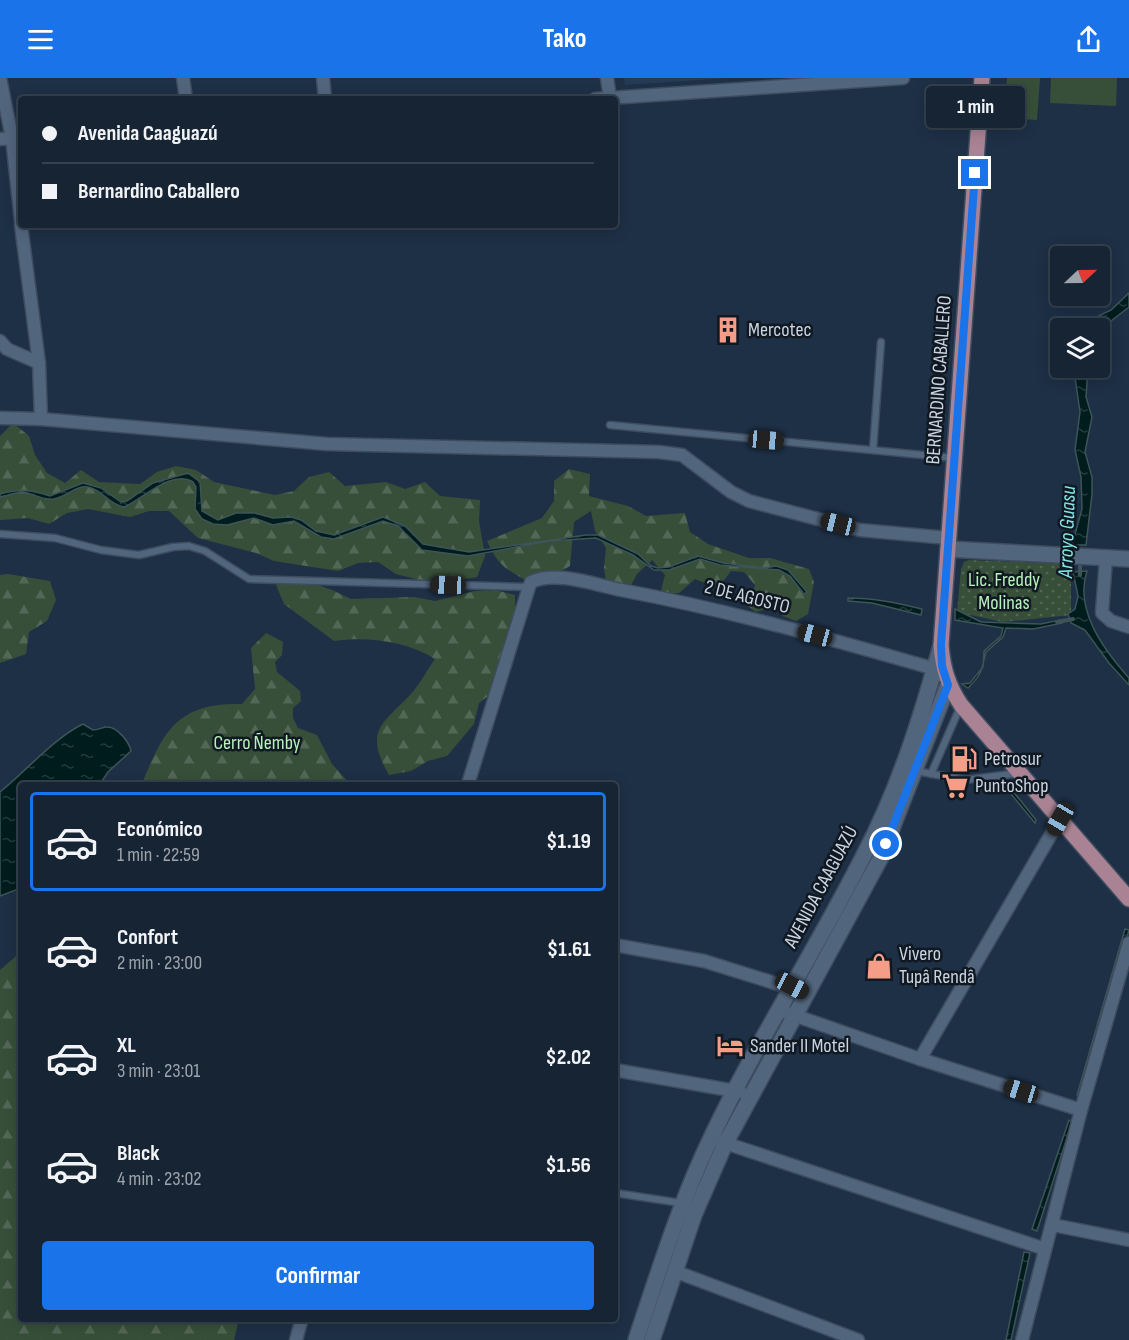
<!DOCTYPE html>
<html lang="es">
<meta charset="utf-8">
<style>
body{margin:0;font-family:"Sofia Sans Condensed",sans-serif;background:#1f2c3c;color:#f1f3f6;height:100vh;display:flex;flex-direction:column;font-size:22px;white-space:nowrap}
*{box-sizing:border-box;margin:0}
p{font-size:20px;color:#9ea4ac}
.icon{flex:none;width:33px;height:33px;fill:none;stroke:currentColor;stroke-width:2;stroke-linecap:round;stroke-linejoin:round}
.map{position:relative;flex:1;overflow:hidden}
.sheet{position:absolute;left:18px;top:704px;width:600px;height:540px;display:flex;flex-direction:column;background:#162434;border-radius:6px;box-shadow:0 3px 15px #0003,0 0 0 2px #35414f}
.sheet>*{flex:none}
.banner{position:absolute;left:18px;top:18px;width:600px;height:132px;border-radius:6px;box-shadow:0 3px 15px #0003,0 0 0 2px #35414f;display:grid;align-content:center;height:132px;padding:0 24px;background:#162434}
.needle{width:39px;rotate:68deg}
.tools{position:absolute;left:1050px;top:168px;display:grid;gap:12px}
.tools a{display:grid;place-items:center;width:60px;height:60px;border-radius:6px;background:#162434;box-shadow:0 3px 15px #0003,0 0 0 2px #35414f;font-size:30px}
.end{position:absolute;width:27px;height:27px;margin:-14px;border:8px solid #1a73e8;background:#fff;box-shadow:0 0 0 3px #fff}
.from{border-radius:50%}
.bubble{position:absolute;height:42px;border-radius:6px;background:#162434;box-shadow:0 3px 15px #0003,0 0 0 2px #35414f;font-size:20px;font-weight:700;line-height:42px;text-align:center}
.car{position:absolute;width:18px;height:36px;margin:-18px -9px;border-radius:8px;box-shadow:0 0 4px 2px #0007;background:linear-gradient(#222 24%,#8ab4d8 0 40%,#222 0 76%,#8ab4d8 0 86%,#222 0)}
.banner b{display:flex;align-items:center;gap:21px;height:57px;font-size:22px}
.banner b+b{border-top:2px solid #35414f}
.banner i{width:15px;height:15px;background:#f1f3f6}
ul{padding:10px 0 0;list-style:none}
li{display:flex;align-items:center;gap:18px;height:99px;margin:0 12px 9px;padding:0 12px;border:3px solid transparent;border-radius:6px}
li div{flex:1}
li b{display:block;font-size:22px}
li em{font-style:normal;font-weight:700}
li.current{border-color:#1a73e8}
li>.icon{width:54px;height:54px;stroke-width:1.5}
.cta{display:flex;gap:12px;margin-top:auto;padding:12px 24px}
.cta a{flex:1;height:69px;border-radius:6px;background:#1a73e8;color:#fff;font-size:24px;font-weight:700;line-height:69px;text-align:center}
header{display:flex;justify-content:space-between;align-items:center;height:78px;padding:0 24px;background:#1a73e8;color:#fff;font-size:27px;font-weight:700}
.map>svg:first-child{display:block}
</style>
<header><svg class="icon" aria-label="menu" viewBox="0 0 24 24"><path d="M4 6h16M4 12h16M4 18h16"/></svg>Tako<svg class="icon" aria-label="share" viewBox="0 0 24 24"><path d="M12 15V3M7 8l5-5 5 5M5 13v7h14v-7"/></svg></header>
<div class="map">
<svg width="1129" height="1262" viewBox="0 0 1129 1262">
<defs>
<pattern id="forest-firs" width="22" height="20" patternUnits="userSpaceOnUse" patternTransform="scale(1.5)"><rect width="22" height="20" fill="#374f39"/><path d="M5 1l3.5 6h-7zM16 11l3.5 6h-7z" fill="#536756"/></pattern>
<pattern id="park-dots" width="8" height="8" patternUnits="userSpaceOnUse" patternTransform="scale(1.5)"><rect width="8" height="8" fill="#374f39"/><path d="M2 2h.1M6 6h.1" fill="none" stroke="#536756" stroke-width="1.8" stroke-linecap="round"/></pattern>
<pattern id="water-ripples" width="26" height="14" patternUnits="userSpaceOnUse" patternTransform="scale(1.5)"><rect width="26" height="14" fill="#001c1d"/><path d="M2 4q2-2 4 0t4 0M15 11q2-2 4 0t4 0" fill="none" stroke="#243c3e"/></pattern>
</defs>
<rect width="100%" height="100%" fill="#1e3046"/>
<!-- built -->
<path fill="#243a55" d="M624,0H730L625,7Z"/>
<!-- grass -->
<g fill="#374f39">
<path d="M1007,0H1040L1037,42L1004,40Z"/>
<path d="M1051,0H1117L1116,28L1050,25Z"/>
</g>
<!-- forest -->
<g fill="url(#forest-firs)">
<path d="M13,345L29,358L35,377L47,395L65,405L81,392L99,404L140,406L157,394L176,388L196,392L214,404L275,417L294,413L309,399L329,394L345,408L386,404L405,411L425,404L440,418L480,422L479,443L485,478L477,499L435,506L396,496L378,484L358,485L338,493L274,483L256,475L198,460L169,433H149L130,439L88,431L67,435L49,446L28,440L0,442V358Z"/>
<path d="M569,391L590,396L589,418L628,428L646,438L685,435L690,454L708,466L749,480H770L809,491L814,504L808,536L796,543L782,538L783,520L770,517L771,524L767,531L756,534L748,528L755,507L744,494L731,493L718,510L695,501L679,515L660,516L665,497L652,482L637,496L627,515L607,511L604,490L606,470L595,453L591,433L574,444L570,488L551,499L529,504C507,492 497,487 487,463L542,440L554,423V403Z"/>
<path d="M8,496L50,503L56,522L47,543L29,554L26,576L0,585V497Z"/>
<path d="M294,499L332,512L351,521L414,519L435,523L475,513L495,512L515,517V548L496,612L479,625L474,646L447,678L428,683L411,693L389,697C364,653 381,647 411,616C420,606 427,592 435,581C407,563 367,558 334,563L284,526L276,507Z"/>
<path d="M266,555L283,564L282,577L275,584L277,594L300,613L301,623L293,630V640L298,650L317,657L332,686L350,706H142C163,653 178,624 242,626L255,611L251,570Z"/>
<path d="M21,874V1240L239,1241L234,1262H0V892Z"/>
</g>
<!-- park -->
<path fill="url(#park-dots)" d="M969,482L1071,486V537L1003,544L957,534L961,491L964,484Z"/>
<!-- water -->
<g fill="url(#water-ripples)" stroke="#3d5458" stroke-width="1.5">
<path d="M1129,215V229L1111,243L1100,258V250H1091L1096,239L1111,232Z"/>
<path d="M1077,290H1088L1086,319L1092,339L1085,374L1092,399V416L1086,467H1072L1082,431L1081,399L1075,372L1080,334L1075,299Z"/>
<path d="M188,395L200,404L202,433L218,442L236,435H255L273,440L291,439L301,442L316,453L334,457L383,439L405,448L423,466L469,474L586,457H598L638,476L651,488L658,490L669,489L698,478L723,485L765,490L776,488L788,492L807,514L804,516L790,498L779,492L720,487L700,481L669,492H654L633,477L596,460L549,463L468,478L422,472L398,448L383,443L334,461L321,459L294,443L273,447L254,440L227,447L213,446L202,441L195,431L196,409L193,404C171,391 143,421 124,429C109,427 103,412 88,409C76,407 66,419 54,421C43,423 33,415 22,414C16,414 7,418 0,419V416C19,410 32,412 50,418L83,405L101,410L121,424L127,423L153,405Z"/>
<path d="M1087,493C1074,532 1104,572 1129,600V607L1109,585L1085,552L1071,545L1068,536L1075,531L1078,518L1073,494Z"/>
<path d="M848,520C874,520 897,525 922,531L921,537L872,525L848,523Z"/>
<path d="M955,531L981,544L1041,546L1060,542L1062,545L1033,551L1006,550L1003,559L986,574C981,593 983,595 968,610L962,606L970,605L983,589L984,573L1001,558L1003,550L955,542Z"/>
<path d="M83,646L93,652C98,652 103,649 107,649C118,649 129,664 131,673L108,694L100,706H21V810L0,818V714C26,693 54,660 83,646Z"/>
<path d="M1004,702L1036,742L1035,745L1002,705Z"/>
<path d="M1125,851L1129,852L1080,1018L1077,1017Z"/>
<path d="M1069,1042L1072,1044L1037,1153L1032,1151Z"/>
<path d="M1024,1174L1030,1175L1011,1262H1006Z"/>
</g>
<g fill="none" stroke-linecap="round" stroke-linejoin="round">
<!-- stream -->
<g stroke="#3d5458" stroke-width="4">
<path d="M1080,481V497"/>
<path d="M1057,544L1073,541"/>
</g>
<!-- service casing -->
<g stroke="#3e4c5f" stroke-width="9">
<g id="service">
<path d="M610,347L954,380"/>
<path d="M873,372L881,264"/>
<path d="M0,456L55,460L101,472L139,477L173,469L189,468L205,473L249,501L529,509"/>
<path d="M916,693L965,702L1019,695"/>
<path d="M931,696L961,627"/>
<path d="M615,1115L681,1125"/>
</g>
</g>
<!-- minor casing -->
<g stroke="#3e4c5f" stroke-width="15">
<g id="minor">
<path d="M0,0L12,60L21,143"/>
<path d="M183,0L186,21"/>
<path d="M323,0L325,21"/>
<path d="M607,0L610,20"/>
<path d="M595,21L903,0"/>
<path d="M0,61L21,60"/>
<path d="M21,147L39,285"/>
<path d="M0,263L7,271L39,285L41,341"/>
<path d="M0,340L41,341L327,366L659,374L682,377L731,414L749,423L860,452L948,460"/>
<path d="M1106,480L1102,535L1111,543L1129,549"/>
<path d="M468,706L529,509L531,504C556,492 595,507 621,512C727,532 831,561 935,591L940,597"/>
<path d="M615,867L704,883L800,913"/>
<path d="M779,932L920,981L1081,1032"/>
<path d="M920,981L1060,741"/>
<path d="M615,992L741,1014"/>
<path d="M719,1063L1045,1171"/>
<path d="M1053,1147L1129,1162"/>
<path d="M674,1193L858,1262"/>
<path d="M296,1262L302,1240"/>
<path d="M1022,1262L1081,1032L1129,865"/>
</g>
</g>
<!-- tertiary casing -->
<g stroke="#3e4c5f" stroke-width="18">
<g id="tertiary">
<path d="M636,1262C659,1193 680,1124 712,1058C758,961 817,871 865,775C899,710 922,637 941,567"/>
<path d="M652,1262L694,1137L725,1066L880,781L948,607"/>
</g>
</g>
<!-- secondary casing -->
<g stroke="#3e4c5f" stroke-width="18">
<path id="secondary" d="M948,471L1129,481"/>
</g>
<!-- primary casing -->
<g stroke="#3e4c5f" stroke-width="18">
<path id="primary" d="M982,0L941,567C943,591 948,607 961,627L1129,821"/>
</g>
<!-- service -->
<use href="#service" stroke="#51657d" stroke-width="6"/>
<!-- minor -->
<use href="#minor" stroke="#51657d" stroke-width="12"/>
<!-- tertiary -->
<use href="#tertiary" stroke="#51657d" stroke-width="15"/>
<!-- secondary -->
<use href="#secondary" stroke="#51657d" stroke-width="15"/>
<!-- primary -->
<use href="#primary" stroke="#a98393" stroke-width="15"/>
</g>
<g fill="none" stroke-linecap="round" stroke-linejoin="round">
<!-- route -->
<path stroke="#1a73e8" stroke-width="8" d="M886,766L948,607L942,588L941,567L975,95"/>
</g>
<!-- icons -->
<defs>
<g id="building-bare" transform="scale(2.07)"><path d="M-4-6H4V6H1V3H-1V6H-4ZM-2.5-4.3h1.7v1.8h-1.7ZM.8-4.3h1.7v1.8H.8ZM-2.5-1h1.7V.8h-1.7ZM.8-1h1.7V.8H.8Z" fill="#f49e87" stroke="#101821" stroke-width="2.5" paint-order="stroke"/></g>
<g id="fuel-bare" transform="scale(2.07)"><path d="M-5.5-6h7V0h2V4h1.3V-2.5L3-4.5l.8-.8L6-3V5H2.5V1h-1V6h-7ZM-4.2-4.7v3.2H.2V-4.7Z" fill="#f49e87" stroke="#101821" stroke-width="2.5" paint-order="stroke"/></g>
<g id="supermarket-bare" transform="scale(2.07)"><path d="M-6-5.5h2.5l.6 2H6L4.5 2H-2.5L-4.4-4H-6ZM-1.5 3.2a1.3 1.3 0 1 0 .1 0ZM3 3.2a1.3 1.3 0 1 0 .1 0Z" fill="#f49e87" stroke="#101821" stroke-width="2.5" paint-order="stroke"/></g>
<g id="shop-bare" transform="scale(2.07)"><path d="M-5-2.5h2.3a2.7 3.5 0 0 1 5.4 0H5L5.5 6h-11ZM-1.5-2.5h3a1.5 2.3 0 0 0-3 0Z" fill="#f49e87" stroke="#101821" stroke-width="2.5" paint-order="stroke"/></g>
<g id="hotel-bare" transform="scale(2.07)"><path d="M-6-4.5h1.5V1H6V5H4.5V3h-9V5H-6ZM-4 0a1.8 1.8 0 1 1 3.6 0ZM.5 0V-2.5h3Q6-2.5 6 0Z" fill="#f49e87" stroke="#101821" stroke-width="2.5" paint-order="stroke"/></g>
</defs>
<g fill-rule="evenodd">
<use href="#building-bare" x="728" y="252"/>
<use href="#fuel-bare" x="964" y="681"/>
<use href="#supermarket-bare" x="955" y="708"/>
<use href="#shop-bare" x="879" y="888"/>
<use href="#hotel-bare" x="730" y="968"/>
</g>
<g text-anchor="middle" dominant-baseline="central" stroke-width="5" stroke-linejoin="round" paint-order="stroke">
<!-- poi labels -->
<g font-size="20" fill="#cad5e3" stroke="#101821" text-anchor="start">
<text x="748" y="252">Mercotec</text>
<text x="984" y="681">Petrosur</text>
<text x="975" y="708">PuntoShop</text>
<text x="899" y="876">Vivero<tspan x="899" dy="23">Tupâ Rendâ</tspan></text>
<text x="750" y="968">Sander II Motel</text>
</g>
<!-- street labels -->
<g font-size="20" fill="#cad5e3" stroke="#101821">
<text transform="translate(939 302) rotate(-86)">BERNARDINO CABALLERO</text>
<text transform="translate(747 519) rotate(14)">2 DE AGOSTO</text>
<text transform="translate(821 809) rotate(-62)">AVENIDA CAAGUAZÚ</text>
</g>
<!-- park labels -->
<g font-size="20" fill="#b7f1bc" stroke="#101821">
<text x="1004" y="502">Lic. Freddy<tspan x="1004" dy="23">Molinas</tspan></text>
<text x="257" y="665">Cerro Ñemby</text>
</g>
<!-- water labels -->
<g font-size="21" font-style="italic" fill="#84e6e7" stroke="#101821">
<text transform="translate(1067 454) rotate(-88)">Arroyo Guasu</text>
</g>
</g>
</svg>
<div class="tools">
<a><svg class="needle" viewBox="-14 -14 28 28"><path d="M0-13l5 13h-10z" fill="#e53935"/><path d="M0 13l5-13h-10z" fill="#9ea4ac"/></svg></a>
<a><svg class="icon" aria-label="layers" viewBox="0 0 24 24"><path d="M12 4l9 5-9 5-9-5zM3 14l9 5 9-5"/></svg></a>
</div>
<i class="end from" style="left:886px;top:766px"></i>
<i class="end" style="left:975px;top:95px"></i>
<div class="bubble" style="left:926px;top:8px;width:99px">1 min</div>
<i class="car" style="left:766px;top:362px;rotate:95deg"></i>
<i class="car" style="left:838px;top:446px;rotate:284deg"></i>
<i class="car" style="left:448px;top:507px;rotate:272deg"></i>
<i class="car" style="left:815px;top:557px;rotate:285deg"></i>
<i class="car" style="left:1060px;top:741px;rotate:210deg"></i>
<i class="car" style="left:792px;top:908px;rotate:118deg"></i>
<i class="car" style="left:1021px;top:1013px;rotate:287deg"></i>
<div class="banner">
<b><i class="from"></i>Avenida Caaguazú</b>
<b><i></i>Bernardino Caballero</b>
</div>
<section class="sheet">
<ul>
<li class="current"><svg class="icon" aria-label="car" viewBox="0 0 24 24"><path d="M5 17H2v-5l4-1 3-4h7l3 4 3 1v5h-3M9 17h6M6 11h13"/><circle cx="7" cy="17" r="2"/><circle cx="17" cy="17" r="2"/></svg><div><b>Económico</b><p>1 min · 22:59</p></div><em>$1.19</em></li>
<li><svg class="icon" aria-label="car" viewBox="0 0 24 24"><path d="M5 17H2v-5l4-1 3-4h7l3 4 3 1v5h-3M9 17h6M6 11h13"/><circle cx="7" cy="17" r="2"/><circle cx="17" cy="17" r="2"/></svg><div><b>Confort</b><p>2 min · 23:00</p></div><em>$1.61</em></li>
<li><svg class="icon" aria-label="car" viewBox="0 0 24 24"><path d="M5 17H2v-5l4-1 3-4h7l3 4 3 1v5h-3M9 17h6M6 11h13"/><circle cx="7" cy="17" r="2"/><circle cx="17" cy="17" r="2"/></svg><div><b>XL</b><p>3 min · 23:01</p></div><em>$2.02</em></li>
<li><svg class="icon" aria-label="car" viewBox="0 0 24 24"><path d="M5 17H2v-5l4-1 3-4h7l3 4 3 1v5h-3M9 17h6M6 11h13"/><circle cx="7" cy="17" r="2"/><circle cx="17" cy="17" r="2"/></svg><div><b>Black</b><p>4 min · 23:02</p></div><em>$1.56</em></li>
</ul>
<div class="cta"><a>Confirmar</a></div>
</section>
</div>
